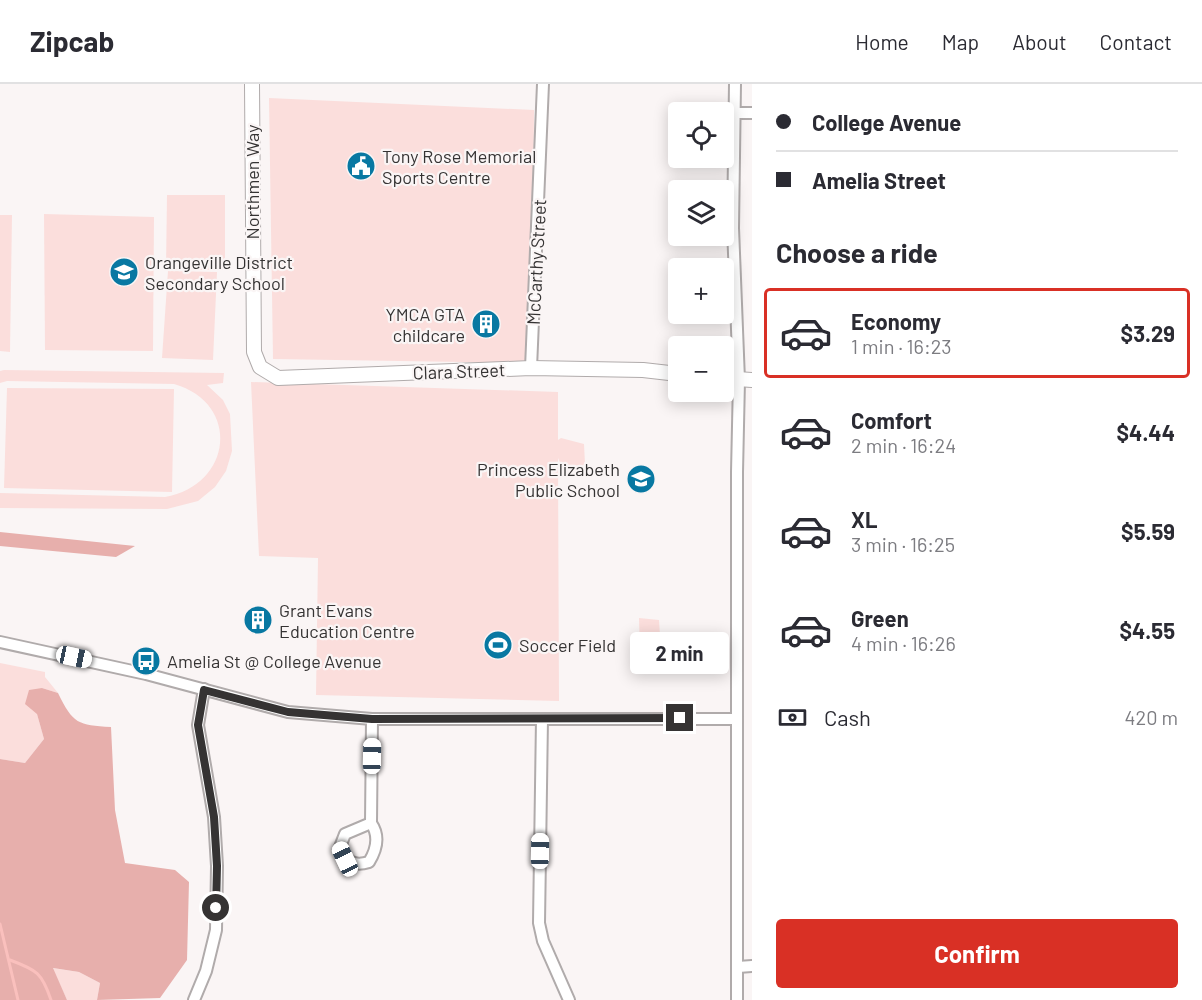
<!DOCTYPE html>
<meta charset="utf-8">
<style>
body{margin:0;font-family:Barlow,sans-serif;background:#f2f2f3;color:#2b2b33;height:100vh;display:flex;flex-direction:column;font-size:22px;white-space:nowrap}
*{box-sizing:border-box;margin:0}
p{font-size:20px;color:#7c7c81}
.icon{flex:none;width:33px;height:33px;fill:none;stroke:currentColor;stroke-width:2;stroke-linecap:round;stroke-linejoin:round}
.map{position:relative;flex:1;overflow:hidden}
.sheet{display:flex;flex-direction:column;background:#fff;width:450px}
.sheet>*{flex:none}
.guide{display:grid;align-content:center;height:132px;padding:0 24px;background:#fff}
.tools{position:absolute;left:668px;top:18px;display:grid;gap:12px}
.tools a{display:grid;place-items:center;width:66px;height:66px;border-radius:6px;background:#fff;box-shadow:0 3px 15px #0003;font-size:30px}
.end{position:absolute;width:27px;height:27px;margin:-14px;border:8px solid #353333;background:#fff;box-shadow:0 0 0 3px #fff}
.from{border-radius:50%}
.bubble{position:absolute;height:42px;border-radius:6px;background:#fff;box-shadow:0 3px 15px #0003;font-size:20px;font-weight:700;line-height:42px;text-align:center}
.car{position:absolute;width:18px;height:36px;margin:-18px -9px;border-radius:8px;box-shadow:0 0 4px 2px #0007;background:linear-gradient(#fff 24%,#345 0 40%,#fff 0 76%,#345 0 86%,#fff 0)}
.guide b{display:flex;align-items:center;gap:21px;height:57px;font-size:22px}
.guide b+b{border-top:2px solid #e1e1e2}
.guide i{width:15px;height:15px;background:#2b2b33}
ul{padding:0;list-style:none}
li{display:flex;align-items:center;gap:18px;height:90px;margin:0 12px 9px;padding:0 12px;border:3px solid transparent;border-radius:6px}
li div{flex:1}
li b{display:block;font-size:22px}
li em{font-style:normal;font-weight:700}
li.active{border-color:#d93025}
li>.icon{width:54px;height:54px;stroke-width:1.5}
h2{padding:0 24px;font-size:27px;line-height:72px}
.pay{display:flex;align-items:center;gap:15px;height:66px;padding:0 24px;font-size:22px}
.pay p{margin-inline-start:auto}
.primary-button{display:flex;gap:12px;margin-top:auto;padding:12px 24px}
.primary-button a{flex:1;height:69px;border-radius:6px;background:#d93025;color:#fff;font-size:24px;font-weight:700;line-height:69px;text-align:center}
header{display:flex;align-items:center;gap:36px;box-sizing:border-box;height:84px;padding:0 30px;background:#fff;border-bottom:2px solid #e1e1e2}
header strong{font-size:28px}
nav{display:flex;gap:33px;margin-inline-start:auto;font-size:21px}
main{display:flex;flex:1;min-height:0}
.map>svg:first-child{display:block}
</style>
<header>
<strong>Zipcab</strong>
<nav><a>Home</a><a>Map</a><a>About</a><a>Contact</a></nav>
</header>
<main>
<div class="map">
<svg width="752" height="916" viewBox="0 0 752 916">
<rect width="100%" height="100%" fill="#faf5f5"/>
<!-- green -->
<g fill="#fbdedc">
<path d="M269,14L534,26L532,279L273,275Z"/>
<path d="M167,111H225V186H166Z"/>
<path d="M44,130L154,133L153,267L45,266Z"/>
<path d="M0,131H12L10,268L0,267Z"/>
<path d="M168,187L217,188L213,276L162,274Z"/>
<path d="M4,286L224,289L223,299L207,301L223,316L230,330L232,367L226,387L215,403L198,417L167,425L0,424V409L165,413C233,401 241,319 174,300L7,297L0,299V287Z"/>
<path d="M251,298L558,308V356L561,354L584,360L585,380L576,386L575,383L561,381L558,374L559,617L316,611L318,474L259,472Z"/>
<path d="M7,304L174,305L172,408L4,404Z"/>
<path d="M639,534L659,536L661,569L640,567Z"/>
<path d="M0,579L45,588V593L58,609L42,604L37,630L44,655L25,679L0,675Z"/>
<path d="M52,884L79,888L100,899L97,916H67Z"/>
</g>
<!-- forest -->
<g fill="#e7afac">
<path d="M0,448L135,462L116,473L0,462Z"/>
<path d="M42,604L58,609C73,640 78,641 111,643L115,726L125,779L175,786L189,798L187,876L160,914L97,916L100,899L79,888L53,884L67,916H0V675L25,679L44,655L37,630L25,620L29,606Z"/>
</g>
<g fill="none" stroke-linecap="round" stroke-linejoin="round">
<!-- stream -->
<g stroke="#fac0bd" stroke-width="3">
<path d="M0,840L18,916"/>
<path d="M10,876C37,886 42,889 51,916"/>
</g>
<!-- minor casing -->
<g stroke="#b0abab" stroke-width="14">
<g id="minor">
<path d="M735,0L733,144L739,296L737,388V916"/>
<path d="M734,29H752"/>
<path d="M531,284L543,0"/>
<path d="M0,558L146,590L288,628L372,635H737"/>
<path d="M542,635L539,839L543,857L569,916"/>
<path d="M371,739L345,750L340,763C346,777 353,783 369,778C377,765 380,752 371,739L372,635"/>
<path d="M738,883L752,882"/>
<path d="M194,916L206,887L216,846L217,782L214,733L198,641L204,605"/>
</g>
</g>
<!-- tertiary casing -->
<g stroke="#b0abab" stroke-width="16">
<g id="tertiary">
<path d="M252,0L254,268L260,283L278,294L531,284L643,286L678,290"/>
<path d="M723,294L752,296"/>
</g>
</g>
<!-- minor -->
<use href="#minor" stroke="#fff" stroke-width="10"/>
<!-- tertiary -->
<use href="#tertiary" stroke="#fff" stroke-width="14"/>
</g>
<g fill="none" stroke-linecap="round" stroke-linejoin="round">
<!-- route -->
<path stroke="#353333" stroke-width="8" d="M216,824L217,782L214,733L198,641L204,606L288,628L372,635L680,634"/>
</g>
<!-- icons -->
<defs>
<g id="civic-disc" transform="scale(1.5)"><circle r="9.5" fill="#0878a2" stroke="#faf5f5"/><path d="M-.6-6.5H3V-4.5H.6V-3L4-1V1h2V6H-6V1h2V-1L-.6-3ZM-1.2 2.5V6h2.4V2.5Z" fill="#fff"/></g>
<g id="school-disc" transform="scale(1.5)"><circle r="9.5" fill="#0878a2" stroke="#faf5f5"/><path d="M0-5L7-2L0 1L-7-2ZM-4 1L0 2.5L4 1V4Q0 6-4 4Z" fill="#fff"/></g>
<g id="building-disc" transform="scale(1.5)"><circle r="9.5" fill="#0878a2" stroke="#faf5f5"/><path d="M-4-6H4V6H1V3H-1V6H-4ZM-2.5-4.3h1.7v1.8h-1.7ZM.8-4.3h1.7v1.8H.8ZM-2.5-1h1.7V.8h-1.7ZM.8-1h1.7V.8H.8Z" fill="#fff"/></g>
<g id="stadium-disc" transform="scale(1.5)"><circle r="9.5" fill="#0878a2" stroke="#faf5f5"/><path d="M0-5a6.5 5 0 1 0 0 10a6.5 5 0 1 0 0-10ZM-3.5-1.8h7v3.6h-7Z" fill="#fff"/></g>
<g id="bus-disc" transform="scale(1.5)"><circle r="9.5" fill="#0878a2" stroke="#faf5f5"/><path d="M-5-6H5V4H4V6H2V4H-2V6H-4V4H-5ZM-3.5-4V0h7V-4ZM-3.5 1.2v1.5H-2V1.2ZM2 1.2v1.5H3.5V1.2Z" fill="#fff"/></g>
</defs>
<g fill-rule="evenodd">
<use href="#civic-disc" x="361" y="82"/>
<use href="#school-disc" x="124" y="188"/>
<use href="#building-disc" x="486" y="240"/>
<use href="#school-disc" x="641" y="395"/>
<use href="#building-disc" x="258" y="536"/>
<use href="#stadium-disc" x="498" y="561"/>
<use href="#bus-disc" x="146" y="577"/>
</g>
<g text-anchor="middle" dominant-baseline="central" stroke-width="4.5" stroke-linejoin="round" paint-order="stroke">
<!-- poi labels -->
<g font-size="18" fill="#353333" stroke="#faf5f5" text-anchor="start">
<text x="382" y="72">Tony Rose Memorial<tspan x="382" dy="21">Sports Centre</tspan></text>
<text x="145" y="178">Orangeville District<tspan x="145" dy="21">Secondary School</tspan></text>
<text x="465" y="230" text-anchor="end">YMCA GTA<tspan x="465" dy="21">childcare</tspan></text>
<text x="620" y="385" text-anchor="end">Princess Elizabeth<tspan x="620" dy="21">Public School</tspan></text>
<text x="279" y="526">Grant Evans<tspan x="279" dy="21">Education Centre</tspan></text>
<text x="519" y="561">Soccer Field</text>
<text x="167" y="577">Amelia St @ College Avenue</text>
</g>
<!-- street labels -->
<g font-size="18" fill="#353333" stroke="#faf5f5">
<text transform="translate(252 98) rotate(-90)">Northmen Way</text>
<text transform="translate(536 178) rotate(-87)">McCarthy Street</text>
<text transform="translate(459 287) rotate(-2)">Clara Street</text>
</g>
</g>
</svg>
<div class="tools">
<a><svg class="icon" aria-label="locate" viewBox="0 0 24 24"><circle cx="12" cy="12" r="6"/><path d="M12 2v4M12 18v4M2 12h4M18 12h4"/></svg></a>
<a><svg class="icon" aria-label="layers" viewBox="0 0 24 24"><path d="M12 4l9 5-9 5-9-5zM3 14l9 5 9-5"/></svg></a>
<a>+</a>
<a>−</a>
</div>
<i class="end from" style="left:216px;top:824px"></i>
<i class="end" style="left:680px;top:634px"></i>
<div class="bubble" style="left:630px;top:548px;width:99px">2 min</div>
<i class="car" style="left:74px;top:573px;rotate:102deg"></i>
<i class="car" style="left:372px;top:672px;rotate:1deg"></i>
<i class="car" style="left:540px;top:767px;rotate:1deg"></i>
<i class="car" style="left:345px;top:775px;rotate:335deg"></i>
</div>
<section class="sheet">
<div class="guide">
<b><i class="from"></i>College Avenue</b>
<b><i></i>Amelia Street</b>
</div>
<h2>Choose a ride</h2>
<ul>
<li class="active"><svg class="icon" aria-label="car" viewBox="0 0 24 24"><path d="M5 17H2v-5l4-1 3-4h7l3 4 3 1v5h-3M9 17h6M6 11h13"/><circle cx="7" cy="17" r="2"/><circle cx="17" cy="17" r="2"/></svg><div><b>Economy</b><p>1 min · 16:23</p></div><em>$3.29</em></li>
<li><svg class="icon" aria-label="car" viewBox="0 0 24 24"><path d="M5 17H2v-5l4-1 3-4h7l3 4 3 1v5h-3M9 17h6M6 11h13"/><circle cx="7" cy="17" r="2"/><circle cx="17" cy="17" r="2"/></svg><div><b>Comfort</b><p>2 min · 16:24</p></div><em>$4.44</em></li>
<li><svg class="icon" aria-label="car" viewBox="0 0 24 24"><path d="M5 17H2v-5l4-1 3-4h7l3 4 3 1v5h-3M9 17h6M6 11h13"/><circle cx="7" cy="17" r="2"/><circle cx="17" cy="17" r="2"/></svg><div><b>XL</b><p>3 min · 16:25</p></div><em>$5.59</em></li>
<li><svg class="icon" aria-label="car" viewBox="0 0 24 24"><path d="M5 17H2v-5l4-1 3-4h7l3 4 3 1v5h-3M9 17h6M6 11h13"/><circle cx="7" cy="17" r="2"/><circle cx="17" cy="17" r="2"/></svg><div><b>Green</b><p>4 min · 16:26</p></div><em>$4.55</em></li>
</ul>
<div class="pay"><svg class="icon" aria-label="cash" viewBox="0 0 24 24"><path d="M3 7h18v10H3z"/><circle cx="12" cy="12" r="2"/></svg>Cash<p>420 m</p></div>
<div class="primary-button"><a>Confirm</a></div>
</section>
</main>
